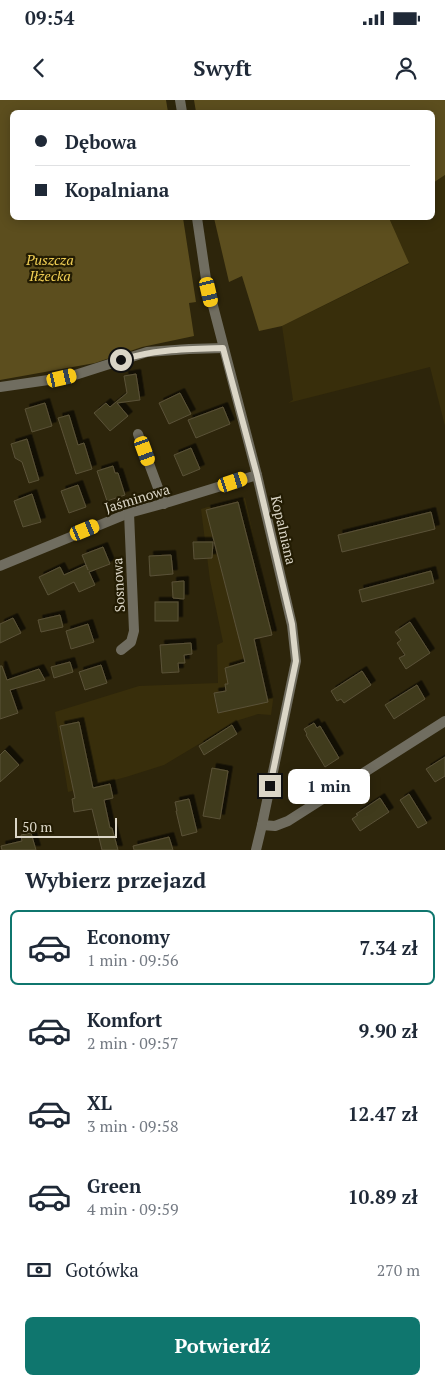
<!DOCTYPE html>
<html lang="pl">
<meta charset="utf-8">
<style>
body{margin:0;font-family:"PT Serif",serif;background:#f2f2f3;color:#1f2937;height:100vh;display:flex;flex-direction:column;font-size:19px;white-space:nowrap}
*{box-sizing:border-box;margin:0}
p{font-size:16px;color:#747a83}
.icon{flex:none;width:28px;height:28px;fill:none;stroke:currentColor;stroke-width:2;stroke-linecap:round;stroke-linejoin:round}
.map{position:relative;height:750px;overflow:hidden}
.panel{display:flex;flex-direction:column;background:#fff;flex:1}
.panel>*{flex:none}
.banner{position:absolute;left:10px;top:10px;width:425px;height:110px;border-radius:8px;box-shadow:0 2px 12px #0003;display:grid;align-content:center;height:110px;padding:0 25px;background:#fff}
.scale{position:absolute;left:15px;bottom:12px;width:102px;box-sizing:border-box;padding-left:5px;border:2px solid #dbd6c7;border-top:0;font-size:14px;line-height:18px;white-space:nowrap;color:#dbd6c7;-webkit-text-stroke:4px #231c03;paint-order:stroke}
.end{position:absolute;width:22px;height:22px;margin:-11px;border:6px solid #dbd6c7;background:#111;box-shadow:0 0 0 2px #111}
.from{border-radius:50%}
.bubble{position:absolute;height:35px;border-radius:8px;background:#fff;box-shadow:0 2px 12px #0003;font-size:16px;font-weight:700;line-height:35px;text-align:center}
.car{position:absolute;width:15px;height:30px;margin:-15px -8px;border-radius:6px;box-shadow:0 0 4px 1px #0007;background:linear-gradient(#f5c518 24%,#345 0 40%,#f5c518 0 76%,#345 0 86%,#f5c518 0)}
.banner b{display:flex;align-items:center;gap:18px;height:48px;font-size:19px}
.banner b+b{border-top:1px solid #e0e1e3}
.banner i{width:12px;height:12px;background:#1f2937}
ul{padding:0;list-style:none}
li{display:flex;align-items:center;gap:15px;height:75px;margin:0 10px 8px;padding:0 15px;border:2px solid transparent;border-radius:8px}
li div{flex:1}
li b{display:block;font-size:19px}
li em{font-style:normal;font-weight:700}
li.on{border-color:#0f766e}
li>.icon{width:45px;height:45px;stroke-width:1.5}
h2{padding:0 25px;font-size:22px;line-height:60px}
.pay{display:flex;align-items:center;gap:12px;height:55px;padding:0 25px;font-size:19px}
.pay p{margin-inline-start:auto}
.action{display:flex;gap:10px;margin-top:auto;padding:10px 25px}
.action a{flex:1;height:58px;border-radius:8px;background:#0f766e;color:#fff;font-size:20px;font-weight:700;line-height:58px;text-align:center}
.status{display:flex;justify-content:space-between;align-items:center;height:35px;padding:0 25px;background:#fff;direction:ltr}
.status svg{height:14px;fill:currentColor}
header{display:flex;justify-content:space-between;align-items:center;height:65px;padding:0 25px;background:#fff;font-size:22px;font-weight:700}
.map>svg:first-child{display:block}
</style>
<div class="status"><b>09:54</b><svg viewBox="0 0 49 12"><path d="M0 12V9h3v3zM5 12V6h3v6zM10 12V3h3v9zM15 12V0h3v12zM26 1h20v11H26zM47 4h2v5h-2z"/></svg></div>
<header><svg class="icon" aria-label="back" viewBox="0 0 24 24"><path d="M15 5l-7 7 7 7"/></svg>Swyft<svg class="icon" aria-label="person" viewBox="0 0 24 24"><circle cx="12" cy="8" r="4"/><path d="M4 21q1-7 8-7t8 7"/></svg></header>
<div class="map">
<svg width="445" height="750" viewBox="0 0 445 750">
<defs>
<filter id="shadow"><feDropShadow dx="4.5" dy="-4.5" stdDeviation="0" flood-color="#0009"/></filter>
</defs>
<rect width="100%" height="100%" fill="#2d250b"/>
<!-- built -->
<g fill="#382e0b">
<path d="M445,75V326L430,267L288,303L293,300L282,226L409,164L389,118H432L433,83Z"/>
<path d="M245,398L275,532L260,536L273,600L271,615L258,614L239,620L164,665L126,677L68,692L55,612L139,586L218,583L217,545L223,542L210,480L201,409L208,407Z"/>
</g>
<!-- green -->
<g fill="#5c4e1e">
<path d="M0,0H166L168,12H12V118H183L196,202L189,203L194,236L142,247L95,263L0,280Z"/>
<path d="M194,0H445V75L433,83L432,12H196Z"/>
<path d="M214,118H389L409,163L282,226L259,231L242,176L229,182Z"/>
</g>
<!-- building -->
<g fill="#413a1f" stroke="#5a5237" filter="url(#shadow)">
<path d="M136,274L140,300L117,303L128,316L110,331L94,313L106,303L110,307L127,293L124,276Z"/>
<path d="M180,293L191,314L169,324L159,303Z"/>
<path d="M45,303L52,326L32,332L25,309Z"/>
<path d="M223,307L230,324L196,338L188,320Z"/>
<path d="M69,315L78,345L84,343L92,369L76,374L58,318Z"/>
<path d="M27,339L39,380L29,383L22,362L15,358L11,344Z"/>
<path d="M191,348L200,369L183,376L174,355Z"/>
<path d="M113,366L115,373H118L125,395L107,401L97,371Z"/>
<path d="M78,385L86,407L69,413L61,391Z"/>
<path d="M32,394L41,422L23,427L14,401Z"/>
<path d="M238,402L272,535L254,539L268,602L218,613L214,593L226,591L225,584H228L225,568L245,562L206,410Z"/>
<path d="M431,412L435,429L342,452L338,435Z"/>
<path d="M193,442H213L212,458L194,459Z"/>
<path d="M103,447L110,464L89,472L95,485L79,492L74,482L48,495L39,477L60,467L64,475L86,465L88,470L82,455Z"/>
<path d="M171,455L173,474L150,476L149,456Z"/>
<path d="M431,471L434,483L362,502L359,490Z"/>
<path d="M184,481V499L173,498L172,482Z"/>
<rect x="155" y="502" width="23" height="19"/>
<path d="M60,515L63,527L41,532L38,520Z"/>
<path d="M13,518L21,533L0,543V524Z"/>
<path d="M410,522L430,553L406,569L399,558L405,555L397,543L401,540L395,532Z"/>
<path d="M88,524L94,542L71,549L66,531Z"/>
<path d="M191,543L192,554L184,555L185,563H178L179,572L162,573L160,545Z"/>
<path d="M70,562L73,572L54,578L51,567Z"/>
<path d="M101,565L107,583L85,590L79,572Z"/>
<path d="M0,566H2L7,580L39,569L45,580L10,590L18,613L0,619Z"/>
<path d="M362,571L371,585L344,603L341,599L337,601L331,591Z"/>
<path d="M417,585L425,599L394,619L385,605Z"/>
<path d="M79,622L93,688L110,684L113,698L104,700L110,728H112L118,750H102L92,709L74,712L72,699L75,698L60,626Z"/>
<path d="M314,623L317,628L320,626L339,658L325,667L306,635L307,634L304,629Z"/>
<path d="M232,625L237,634L204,655L199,646Z"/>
<path d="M5,650L19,665L0,682V655Z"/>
<path d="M445,657V676L435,682L426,669Z"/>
<path d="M212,668L228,671L220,719L203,716Z"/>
<path d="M409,694L427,723L418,728L400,700Z"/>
<path d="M380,698L389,712L360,731L352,719L358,715L356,714Z"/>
<path d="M189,699L197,732L182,736L176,711H177L175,702Z"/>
<path d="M31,733L36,750H2L1,746L22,741L21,735Z"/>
<path d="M169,737L173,750H134L133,746Z"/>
</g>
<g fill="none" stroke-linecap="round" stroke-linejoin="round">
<!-- street -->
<g stroke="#706d60" stroke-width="10">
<path d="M180,0L182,12"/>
<path d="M197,118L206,179L257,375L292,525L296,561L262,725L256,750"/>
<path d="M0,287L62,278L75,275L147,252L189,249L223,248"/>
<path d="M138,334L164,404"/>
<path d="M0,466L129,413L169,402L257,375"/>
<path d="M121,550L131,542L134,531L129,413"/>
<path d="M262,725L275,726L288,721L445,621"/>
</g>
</g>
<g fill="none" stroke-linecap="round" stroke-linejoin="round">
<!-- route -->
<path stroke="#dbd6c7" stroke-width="6" d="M121,260C154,249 188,249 223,248L257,375L292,524L296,561L270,686"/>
</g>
<g text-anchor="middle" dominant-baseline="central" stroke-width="4.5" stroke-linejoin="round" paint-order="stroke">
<!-- park labels -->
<g font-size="14" font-style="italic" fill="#f2d055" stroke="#231c03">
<text x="50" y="159">Puszcza<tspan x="50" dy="16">Iłżecka</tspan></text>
</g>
<!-- street labels -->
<g font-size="14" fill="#dbd6c7" stroke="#231c03">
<text transform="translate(137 398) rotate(-17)">Jaśminowa</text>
<text transform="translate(284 430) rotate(77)">Kopalniana</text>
<text transform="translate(118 485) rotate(-93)">Sosnowa</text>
</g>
</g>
</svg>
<div class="scale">50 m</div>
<i class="end from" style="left:121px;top:260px"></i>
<i class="end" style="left:270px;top:686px"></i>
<div class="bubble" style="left:288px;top:669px;width:82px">1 min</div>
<i class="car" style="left:209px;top:192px;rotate:167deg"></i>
<i class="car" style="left:62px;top:278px;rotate:77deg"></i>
<i class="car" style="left:145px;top:351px;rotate:160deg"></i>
<i class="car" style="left:233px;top:382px;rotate:72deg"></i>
<i class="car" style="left:85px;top:430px;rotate:68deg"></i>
<div class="banner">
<b><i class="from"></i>Dębowa</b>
<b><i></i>Kopalniana</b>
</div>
</div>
<section class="panel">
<h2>Wybierz przejazd</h2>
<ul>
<li class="on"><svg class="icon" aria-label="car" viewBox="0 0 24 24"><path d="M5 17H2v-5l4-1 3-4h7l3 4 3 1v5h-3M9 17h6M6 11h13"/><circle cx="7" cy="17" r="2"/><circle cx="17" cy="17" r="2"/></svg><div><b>Economy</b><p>1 min · 09:56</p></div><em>7.34 zł</em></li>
<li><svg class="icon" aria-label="car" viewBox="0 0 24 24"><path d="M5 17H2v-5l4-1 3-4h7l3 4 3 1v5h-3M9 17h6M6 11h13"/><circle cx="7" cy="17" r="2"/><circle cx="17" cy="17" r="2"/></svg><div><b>Komfort</b><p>2 min · 09:57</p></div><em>9.90 zł</em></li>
<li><svg class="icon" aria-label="car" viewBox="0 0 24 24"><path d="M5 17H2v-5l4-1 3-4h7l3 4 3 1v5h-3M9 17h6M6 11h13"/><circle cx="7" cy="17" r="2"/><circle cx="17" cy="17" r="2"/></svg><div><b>XL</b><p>3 min · 09:58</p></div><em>12.47 zł</em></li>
<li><svg class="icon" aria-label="car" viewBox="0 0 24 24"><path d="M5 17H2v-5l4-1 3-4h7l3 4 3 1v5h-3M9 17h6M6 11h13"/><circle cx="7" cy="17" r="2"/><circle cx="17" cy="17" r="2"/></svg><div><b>Green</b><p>4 min · 09:59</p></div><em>10.89 zł</em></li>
</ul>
<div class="pay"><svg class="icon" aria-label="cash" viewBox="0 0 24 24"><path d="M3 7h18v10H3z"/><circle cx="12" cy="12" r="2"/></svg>Gotówka<p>270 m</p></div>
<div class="action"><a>Potwierdź</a></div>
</section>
